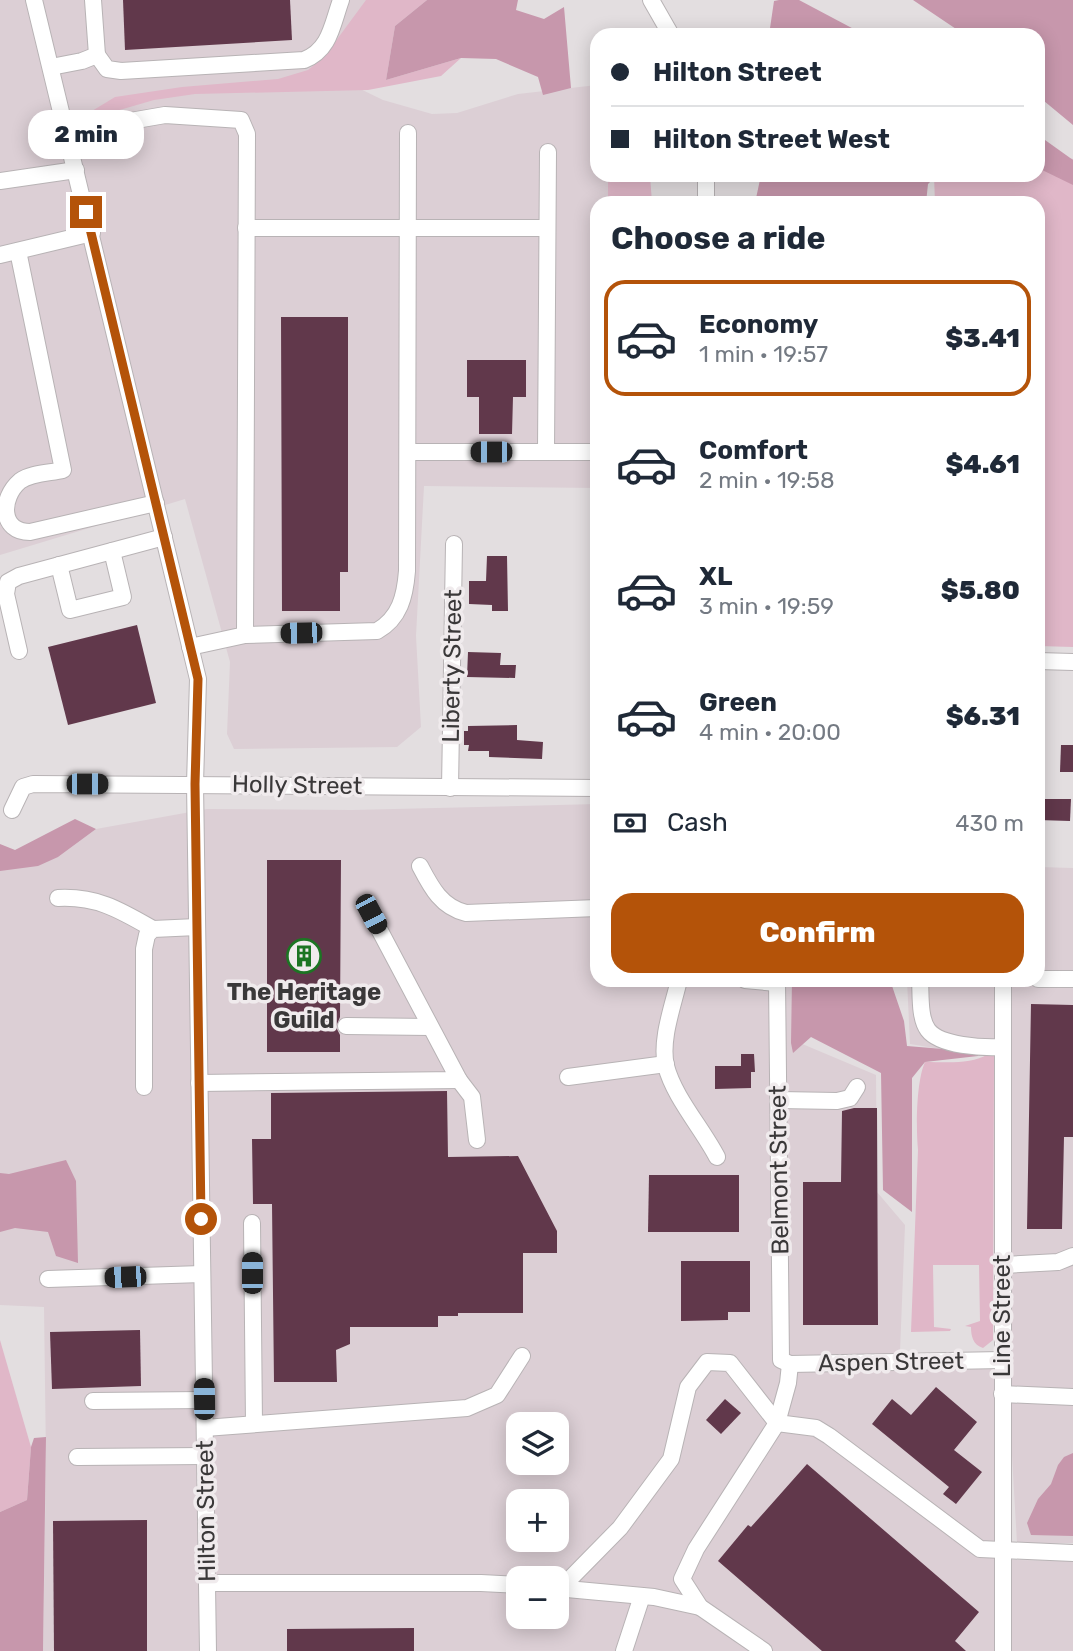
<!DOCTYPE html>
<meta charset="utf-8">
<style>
body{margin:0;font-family:Rubik,sans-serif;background:#f6f6f7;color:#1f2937;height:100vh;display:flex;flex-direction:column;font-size:26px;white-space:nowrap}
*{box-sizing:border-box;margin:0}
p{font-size:23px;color:#747a83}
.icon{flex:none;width:38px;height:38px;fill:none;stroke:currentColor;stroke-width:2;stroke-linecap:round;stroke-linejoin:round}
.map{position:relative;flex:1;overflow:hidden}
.sheet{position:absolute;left:590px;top:196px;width:455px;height:791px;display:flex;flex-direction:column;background:#fff;border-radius:21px;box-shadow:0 4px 18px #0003}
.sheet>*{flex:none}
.guide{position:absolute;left:590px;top:28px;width:455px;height:154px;border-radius:21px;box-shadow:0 4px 18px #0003;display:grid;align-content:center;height:154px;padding:0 21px;background:#fff}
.fabs{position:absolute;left:506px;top:1412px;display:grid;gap:14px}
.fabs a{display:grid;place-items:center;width:63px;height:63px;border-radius:14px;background:#fff;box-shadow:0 4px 18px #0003;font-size:35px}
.end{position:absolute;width:32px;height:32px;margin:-16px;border:9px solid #b45309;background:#fff;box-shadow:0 0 0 4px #fff}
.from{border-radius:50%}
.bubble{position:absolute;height:49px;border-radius:21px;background:#fff;box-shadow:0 4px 18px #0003;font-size:23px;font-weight:800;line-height:49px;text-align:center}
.car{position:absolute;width:21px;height:42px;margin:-21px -10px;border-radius:9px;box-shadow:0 0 5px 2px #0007;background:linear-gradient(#222 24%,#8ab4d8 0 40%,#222 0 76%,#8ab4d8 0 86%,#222 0)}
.guide b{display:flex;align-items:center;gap:24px;height:66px;font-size:26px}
.guide b+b{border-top:2px solid #e0e1e3}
.guide i{width:18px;height:18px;background:#1f2937}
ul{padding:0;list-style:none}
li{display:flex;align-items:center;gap:21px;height:116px;margin:0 14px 10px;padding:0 7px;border:4px solid transparent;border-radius:21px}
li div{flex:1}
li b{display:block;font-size:26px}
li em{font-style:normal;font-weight:800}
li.active{border-color:#b45309}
li>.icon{width:63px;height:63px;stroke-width:1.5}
h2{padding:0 21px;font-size:32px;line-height:84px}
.pay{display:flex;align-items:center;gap:18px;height:77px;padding:0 21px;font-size:26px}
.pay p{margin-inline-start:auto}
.cta{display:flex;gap:14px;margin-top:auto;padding:14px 21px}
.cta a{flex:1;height:80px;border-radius:21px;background:#b45309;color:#fff;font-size:28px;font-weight:800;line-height:80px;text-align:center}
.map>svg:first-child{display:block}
</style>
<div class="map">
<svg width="1073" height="1651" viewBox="0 0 1073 1651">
<rect width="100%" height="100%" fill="#e3dee0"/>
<!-- built -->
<g fill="#dccfd5" fill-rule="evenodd">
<path d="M0,0H387L346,82L383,100L432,114L457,113L518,94L597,85V175H620V203H597V485L595,488L424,486L416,636L421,727L397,747L234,749L227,734L230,662L185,499L0,555Z"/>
<path d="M597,804V980H791L800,1043L876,1075L877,1192L905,1225L900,1352L1008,1363L995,1058L910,1044L907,980H1038V867L1073,868V1543H1017L1011,1438L1012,1560L1073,1561V1651H43L46,1459L44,1307L0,1305V855L58,857L96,829L207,809L352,810ZM518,1424H556V1463H518ZM518,1502H556V1540H518ZM518,1578H556V1617H518Z"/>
</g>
<!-- green -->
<g fill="#e0b7c8">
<path d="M366,0H427L395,26L386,80L461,58L441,76L368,90L195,94L154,100L99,116L92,111L115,97L182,87L278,79L308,70L324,57Z"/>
<path d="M1038,153L1073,159V647L1038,646V203H935L934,175H1038Z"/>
<path d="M608,175H650L652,203H608Z"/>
<path d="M988,1054H994L993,1340L983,1348C973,1345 971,1336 971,1327L965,1326L980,1321L979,1265H933L934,1327L951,1329L950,1331L911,1332L918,1150C916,1129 916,1082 925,1062C945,1062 971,1065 988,1054Z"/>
<path d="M0,1340L31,1447L27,1500L0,1512Z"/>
</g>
<!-- forest -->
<g fill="#c797ac">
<path d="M427,0H518L516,10L544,19L564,7L571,88L543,95L538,77L496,59L461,58L386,80L395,26Z"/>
<path d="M779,0H799L865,35H769L774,1Z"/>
<path d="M913,0H1073V125L1038,96V35H965Z"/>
<path d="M1038,135L1073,160V185L1038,168Z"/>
<path d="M761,175H937L928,184L926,203H755Z"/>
<path d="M75,819L96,829L58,857L38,866L0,871V844L15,850Z"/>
<path d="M792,980H890L904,1021L907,1046L979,1052L978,1056L925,1062L912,1078V1212L883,1190L881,1073L811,1037L793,1053L791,1043Z"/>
<path d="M66,1160L76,1181L78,1263L56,1256L48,1232L15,1228L0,1232V1173L9,1174Z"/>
<path d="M46,1437L43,1651H0V1512L27,1500L31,1447L34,1438Z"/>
<path d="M1073,1453V1536L1031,1535L1027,1523L1038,1499L1051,1484L1058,1465L1064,1457Z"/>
</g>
<!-- building -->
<g fill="#61384b">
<path d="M123,0H290L292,40L125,50Z"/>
<path d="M281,317H348V572H340V611H282Z"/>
<path d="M467,360H526V397H513L512,434H479V397H467Z"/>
<path d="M487,556H507L508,611H492V605L469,604V581H486Z"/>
<path d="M137,625L156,703L68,725L48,647Z"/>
<path d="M468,652L501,653L500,665H516L515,678L467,677Z"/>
<path d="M517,725V740L543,742L542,759L489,757V751H468L469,745H464V731H468V726Z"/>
<path d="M1061,745H1073V772H1060Z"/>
<path d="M1040,799H1071L1070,821L1038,820Z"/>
<path d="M267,860H341L340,1017L336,1027L340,1035V1052H267Z"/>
<path d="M1031,1004L1073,1005V1137H1064L1062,1229H1027Z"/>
<path d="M741,1054H754L755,1072H751V1088L715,1089V1066H741Z"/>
<path d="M447,1091L448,1157L518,1156L557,1231V1253H523V1313H458V1316H438V1327H350V1344L336,1350L337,1382H274L272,1204H253L252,1139H271V1093Z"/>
<path d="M854,1108H877L878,1325H803V1182H841L842,1111Z"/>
<path d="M649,1175H739V1232H648Z"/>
<path d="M681,1261H750V1312H728V1320L681,1321Z"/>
<path d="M140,1330L141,1386L52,1389L50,1332Z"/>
<path d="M936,1387L977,1422L954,1450L982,1472L956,1504L943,1494L949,1487L872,1424L892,1399L911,1415Z"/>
<path d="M725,1399L741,1413L721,1434L706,1420Z"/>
<path d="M807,1464L979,1612L955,1641L966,1651H822L718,1561L748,1525L751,1527Z"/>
<path d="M147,1520V1651H54L53,1521Z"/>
<path d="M414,1628V1651H287V1629Z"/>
</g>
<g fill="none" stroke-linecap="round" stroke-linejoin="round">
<!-- minor casing -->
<g stroke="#b8b3b5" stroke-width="18">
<g id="minor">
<path d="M34,0L198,679L195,784L208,1651"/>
<path d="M651,0L671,35"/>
<path d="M97,55L107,69L121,71L304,60C330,50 332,25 341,0"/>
<path d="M51,67L82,61L97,55L93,0"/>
<path d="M67,132L165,115L241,120L247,134L245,635L190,647"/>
<path d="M706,175V203"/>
<path d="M0,181L76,170"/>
<path d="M246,228H547"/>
<path d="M18,251L63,470C50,473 31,473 20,481C0,498 0,532 30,532L156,503"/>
<path d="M0,255L92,233"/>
<path d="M408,452H592"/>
<path d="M546,452L548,152"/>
<path d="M59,565L70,610L123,597L112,551"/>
<path d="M245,635L377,631C400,618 405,596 407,571L408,133"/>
<path d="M19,651L6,594L8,582L19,576L164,537"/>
<path d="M1038,661L1073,662"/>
<path d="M450,788L454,544"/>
<path d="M12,810L23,787L33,784L597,788"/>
<path d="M420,866C431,887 441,907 466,913L597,908"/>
<path d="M58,898C97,896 120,910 153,929"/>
<path d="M1038,979H1073"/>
<path d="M679,980C673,1006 660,1040 666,1066C674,1097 702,1128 717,1157"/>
<path d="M745,980L777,983"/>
<path d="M777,980L781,1360L790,1364L1002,1360"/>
<path d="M920,980C921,994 919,1018 928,1030C940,1046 983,1048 1002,1047"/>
<path d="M346,1026L430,1027"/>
<path d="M568,1077L666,1064"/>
<path d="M459,1080L472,1097L477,1140"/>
<path d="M199,1083L459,1080L371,914"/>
<path d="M144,1087V949L147,935L153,929L197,927"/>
<path d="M779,1100L837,1101L850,1098L857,1087"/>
<path d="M252,1223L254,1424"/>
<path d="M1003,1265L1058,1262L1073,1256"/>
<path d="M48,1279L202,1274"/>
<path d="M1002,1394L1073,1397"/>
<path d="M93,1401L204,1400"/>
<path d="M205,1428L467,1408L497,1395L522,1356"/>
<path d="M77,1457L205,1456"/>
<path d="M207,1583H481L518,1585"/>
<path d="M556,1588L654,1597L700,1607"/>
<path d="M561,1588L620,1528L671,1459L688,1387L707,1362L730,1363L777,1423L816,1428L829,1436L980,1549L1073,1553"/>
<path d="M624,1651L642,1596"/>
<path d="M764,1651L700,1607L682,1579L696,1549L777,1423L788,1383L790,1364"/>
<path d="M1003,1651V980"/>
</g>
</g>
<!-- minor -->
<use href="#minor" stroke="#fff" stroke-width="16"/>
</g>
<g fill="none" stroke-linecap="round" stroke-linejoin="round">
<!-- route -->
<path stroke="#b45309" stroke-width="9" d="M86,212L198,679L195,784L201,1219"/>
</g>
<!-- icons -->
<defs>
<g id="building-ring" transform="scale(1.75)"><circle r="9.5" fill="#f0ebed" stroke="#1c7523" stroke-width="1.5"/><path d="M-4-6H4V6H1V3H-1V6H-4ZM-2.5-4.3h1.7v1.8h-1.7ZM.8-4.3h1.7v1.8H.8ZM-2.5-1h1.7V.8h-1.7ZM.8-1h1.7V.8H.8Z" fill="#1c7523"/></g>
</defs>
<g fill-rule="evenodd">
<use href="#building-ring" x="304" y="956"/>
</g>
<g text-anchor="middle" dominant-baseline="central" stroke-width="7" stroke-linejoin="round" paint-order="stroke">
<!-- street labels -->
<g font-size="24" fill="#3a3839" stroke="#f0ebed">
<text transform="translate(452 666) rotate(-89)">Liberty Street</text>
<text transform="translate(297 785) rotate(1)">Holly Street</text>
<text transform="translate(779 1170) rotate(-91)">Belmont Street</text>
<text transform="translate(1002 1316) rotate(-90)">Line Street</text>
<text transform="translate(891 1362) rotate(-1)">Aspen Street</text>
<text transform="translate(206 1511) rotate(-91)">Hilton Street</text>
</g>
<!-- poi labels -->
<g font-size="24" font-weight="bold" fill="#3a3839" stroke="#f0ebed">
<text x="304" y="992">The Heritage<tspan x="304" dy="28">Guild</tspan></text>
</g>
</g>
</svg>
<div class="fabs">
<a><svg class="icon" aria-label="layers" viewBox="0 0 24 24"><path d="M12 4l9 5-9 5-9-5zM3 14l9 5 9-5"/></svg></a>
<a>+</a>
<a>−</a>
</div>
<i class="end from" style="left:201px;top:1219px"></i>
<i class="end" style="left:86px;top:212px"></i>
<div class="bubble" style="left:28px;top:110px;width:116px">2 min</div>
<i class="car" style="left:491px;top:452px;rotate:270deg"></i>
<i class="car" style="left:301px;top:633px;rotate:269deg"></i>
<i class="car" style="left:87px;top:784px;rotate:90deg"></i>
<i class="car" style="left:371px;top:914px;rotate:152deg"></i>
<i class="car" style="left:252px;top:1273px;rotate:0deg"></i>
<i class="car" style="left:125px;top:1277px;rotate:268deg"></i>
<i class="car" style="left:204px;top:1399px;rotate:359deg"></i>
<div class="guide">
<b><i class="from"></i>Hilton Street</b>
<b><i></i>Hilton Street West</b>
</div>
<section class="sheet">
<h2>Choose a ride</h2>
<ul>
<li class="active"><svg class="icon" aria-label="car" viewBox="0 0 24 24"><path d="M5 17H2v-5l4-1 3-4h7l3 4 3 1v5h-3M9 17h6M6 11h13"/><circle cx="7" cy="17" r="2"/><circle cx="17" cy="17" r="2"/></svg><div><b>Economy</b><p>1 min · 19:57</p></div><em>$3.41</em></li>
<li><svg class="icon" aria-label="car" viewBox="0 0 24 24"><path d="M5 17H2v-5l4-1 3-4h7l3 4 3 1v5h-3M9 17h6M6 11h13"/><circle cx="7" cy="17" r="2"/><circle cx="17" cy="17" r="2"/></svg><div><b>Comfort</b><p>2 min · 19:58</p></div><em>$4.61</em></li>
<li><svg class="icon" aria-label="car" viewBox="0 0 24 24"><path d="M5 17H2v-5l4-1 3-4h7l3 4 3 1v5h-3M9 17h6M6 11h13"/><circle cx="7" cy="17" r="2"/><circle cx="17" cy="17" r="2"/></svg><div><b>XL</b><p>3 min · 19:59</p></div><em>$5.80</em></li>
<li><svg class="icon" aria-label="car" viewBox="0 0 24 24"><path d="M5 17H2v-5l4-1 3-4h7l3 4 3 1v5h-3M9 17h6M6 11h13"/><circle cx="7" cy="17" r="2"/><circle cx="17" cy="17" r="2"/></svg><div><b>Green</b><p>4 min · 20:00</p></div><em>$6.31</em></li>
</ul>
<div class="pay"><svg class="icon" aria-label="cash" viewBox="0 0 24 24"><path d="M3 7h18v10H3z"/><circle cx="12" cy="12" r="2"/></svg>Cash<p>430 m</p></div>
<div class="cta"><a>Confirm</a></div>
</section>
</div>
